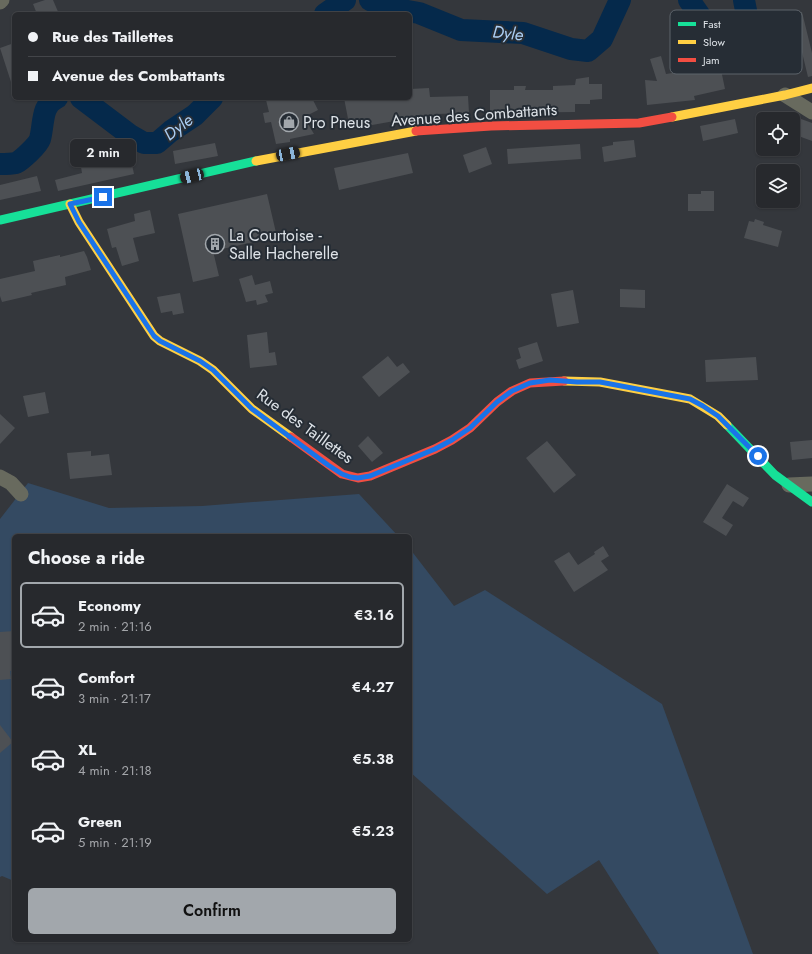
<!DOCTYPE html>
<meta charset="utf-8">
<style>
body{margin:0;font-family:Jost,sans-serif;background:#333539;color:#f1f3f6;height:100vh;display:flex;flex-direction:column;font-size:15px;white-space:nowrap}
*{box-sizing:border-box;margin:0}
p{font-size:13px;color:#a4a6aa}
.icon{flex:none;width:22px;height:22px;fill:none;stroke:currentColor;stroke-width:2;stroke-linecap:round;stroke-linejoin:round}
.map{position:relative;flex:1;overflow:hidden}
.sheet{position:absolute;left:12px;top:534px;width:400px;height:408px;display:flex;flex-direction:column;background:#27292d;border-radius:6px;box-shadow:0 1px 3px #0004,0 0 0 1px #434549}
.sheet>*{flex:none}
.hud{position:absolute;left:12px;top:12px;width:400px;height:88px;border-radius:6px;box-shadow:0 1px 3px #0004,0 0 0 1px #434549;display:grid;align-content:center;height:88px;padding:0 16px;background:#27292d}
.tools{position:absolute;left:756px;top:112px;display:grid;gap:8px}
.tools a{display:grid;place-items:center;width:44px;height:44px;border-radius:6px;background:#27292d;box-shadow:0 1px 3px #0004,0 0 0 1px #434549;font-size:20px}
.end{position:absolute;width:18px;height:18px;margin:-9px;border:5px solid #1a73e8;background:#fff;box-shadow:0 0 0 2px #fff}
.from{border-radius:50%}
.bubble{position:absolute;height:28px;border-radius:6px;background:#27292d;box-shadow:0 1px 3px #0004,0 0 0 1px #434549;font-size:13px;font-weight:600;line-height:28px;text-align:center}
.car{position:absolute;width:12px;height:24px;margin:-12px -6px;border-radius:5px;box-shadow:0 0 3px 1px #0007;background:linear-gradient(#222 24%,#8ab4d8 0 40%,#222 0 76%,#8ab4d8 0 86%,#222 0)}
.hud b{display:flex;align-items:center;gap:14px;height:38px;font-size:15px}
.hud b+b{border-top:1px solid #434549}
.hud i{width:10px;height:10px;background:#f1f3f6}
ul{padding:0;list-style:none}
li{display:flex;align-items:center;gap:12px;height:66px;margin:0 8px 6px;padding:0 8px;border:2px solid transparent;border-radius:6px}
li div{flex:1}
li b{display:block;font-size:15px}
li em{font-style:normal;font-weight:600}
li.active{border-color:#a2a7ac}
li>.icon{width:36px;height:36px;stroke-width:1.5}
h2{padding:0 16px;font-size:18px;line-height:48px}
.button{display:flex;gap:8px;margin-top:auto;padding:8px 16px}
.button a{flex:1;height:46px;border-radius:6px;background:#a2a7ac;color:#111;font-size:16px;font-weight:600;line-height:46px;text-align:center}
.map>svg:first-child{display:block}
</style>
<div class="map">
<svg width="812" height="954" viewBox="0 0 812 954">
<rect width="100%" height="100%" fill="#34373c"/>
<!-- green -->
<g fill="#344a62">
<path d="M28,483L109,508L202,506L359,494L398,536H14V881L2,876L0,877V519Z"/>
<path d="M410,549L454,606L485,590L662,704L753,954H659L599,860L547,894L410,772Z"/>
</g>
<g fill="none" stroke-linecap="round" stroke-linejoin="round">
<!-- river -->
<g stroke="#05294b" stroke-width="22">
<path d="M370,0L390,8L419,13L461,30L523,33L571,49L588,51L602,39L620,0"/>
<path d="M689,0L726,53L739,56L748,53C753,36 747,18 744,0"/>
<path d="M325,14L345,0"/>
<path d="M81,98L130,135L144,143H157L171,131L195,115L212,98"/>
<path d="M0,164C4,164 11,164 16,163C22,160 38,145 40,139C44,125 41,104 57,98"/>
</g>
</g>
<!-- building -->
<g fill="#4d5054">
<path d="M45,0H53L59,14H37L33,4Z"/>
<path d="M802,12L812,53V76L808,77L800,44L769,51L762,21Z"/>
<path d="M14,43V84L12,85L0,48Z"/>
<path d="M661,56L666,74L697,69L700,57L719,60L725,89L694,96L695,100L647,105L645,80L657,81L650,59Z"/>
<path d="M589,77V84H602V99L590,100V104H575V112L490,113V90H514V86H526L525,90H553V86L575,85L576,79Z"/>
<path d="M429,88L430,97L468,96L469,113L436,114V116L400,120L350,129L344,98H410V89Z"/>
<path d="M275,98H312L318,110L304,117L314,134L290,139V142L276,144L271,122L265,123L263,113L269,112L266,100Z"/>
<path d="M793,116L812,123V141L793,134Z"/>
<path d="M735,119L738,133L703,141L700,126Z"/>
<path d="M634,140L636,157L604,162L602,147L613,145V142Z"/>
<path d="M215,143L218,156L175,164L173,151Z"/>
<path d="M580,144L581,159L508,164L507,149Z"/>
<path d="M486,147L492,164L469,173L463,155Z"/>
<path d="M408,153L413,173L339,190L334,168Z"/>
<path d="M100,157L102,166L131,160L134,174L58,191L55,180L82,173L80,161Z"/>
<path d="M37,176L41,191L0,200V185Z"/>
<path d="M701,191H714V211H688V194H701Z"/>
<path d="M267,194L277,237L213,251L219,276L193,282L178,214Z"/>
<path d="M150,210L155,233L133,238L139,261L122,266L116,247L112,248L107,229L135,221L134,214Z"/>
<path d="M755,219L764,222L763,225L782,231L778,247L744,238L749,221L754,222Z"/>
<path d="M84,251L87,257L91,270L65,277L66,285L31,293L32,295L2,302L0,296V279L35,271L33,261L60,255V257Z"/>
<path d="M252,275L255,285L270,281L273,293L265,295L268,302L257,305L256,300L246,302L239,279Z"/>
<path d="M620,289L645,290V308L620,307Z"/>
<path d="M573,290L579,323L557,327L551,294Z"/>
<path d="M180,293L184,313L173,315L172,311L161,313L157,297Z"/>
<path d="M267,332L269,353L275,352L277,365L250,368L247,335Z"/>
<path d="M537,342L543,361L519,369L516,360L521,358L518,348Z"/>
<path d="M388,356L397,367L403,363L410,372L379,397L362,377Z"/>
<path d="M756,357L758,380L706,382L705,360Z"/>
<path d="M45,392L49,413L28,417L23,396Z"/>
<path d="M0,414L15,428L0,444Z"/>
<path d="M368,436L383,453L372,462L358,446Z"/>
<path d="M812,440V458L792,460L790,442Z"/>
<path d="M547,441L576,475L554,493L526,458Z"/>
<path d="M91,451V456L109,454L112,475L70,479L67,453Z"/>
<path d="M727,484L749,498L743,507L733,501L722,518L733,525L726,536L703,522Z"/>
<path d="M603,546L609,556L601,561L608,570L574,592L554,561L569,552L578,565L595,554L594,552Z"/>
<path d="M14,631V670L10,671L11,679L0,680V632Z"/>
<path d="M0,725L13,742L0,753Z"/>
</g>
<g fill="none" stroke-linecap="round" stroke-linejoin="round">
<!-- street -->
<g stroke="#686a5e" stroke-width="15">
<path d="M0,2L2,0"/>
<path d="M785,95L812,112"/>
<path d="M0,477L11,483L21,494"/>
<path d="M789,485L812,484"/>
</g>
<!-- fast -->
<g stroke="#16e098" stroke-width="9">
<path d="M0,220L256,161"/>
<path d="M727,425L775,475L812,502"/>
</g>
<!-- slow -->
<g stroke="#ffcf43" stroke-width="9">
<path d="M672,117L785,95L812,88"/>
<path d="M256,161L416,131"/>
<path d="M70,204L79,222L154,336L160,341L200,361L213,370L252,409L291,437"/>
<path d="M564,381L600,382L690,399L718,416L727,425"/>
</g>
<!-- jam -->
<g stroke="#f24e42" stroke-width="9">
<path d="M416,131L491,126L639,123L672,117"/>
<path d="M291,437L342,474L358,478L370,476L435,449L452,440L470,428L497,402L512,391L530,383L564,381"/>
</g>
</g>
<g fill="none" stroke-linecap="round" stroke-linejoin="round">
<!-- route -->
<path stroke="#1a73e8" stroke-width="5" d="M103,197L70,204L79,222L154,336L160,341L200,361L213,370L252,409L328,465L342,474L350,477L358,478L370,476L435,449L452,440L470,428L497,402L512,391L530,383L550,380L577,382H600L690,399L703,406L718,416L758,456"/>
</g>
<!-- icons -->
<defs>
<g id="shop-ring" transform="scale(1)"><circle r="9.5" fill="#262d35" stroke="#a2a7ac" stroke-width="1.5"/><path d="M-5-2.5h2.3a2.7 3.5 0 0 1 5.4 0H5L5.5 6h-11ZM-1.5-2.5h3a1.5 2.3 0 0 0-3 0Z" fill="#a2a7ac"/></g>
<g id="building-ring" transform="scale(1)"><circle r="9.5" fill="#262d35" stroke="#a2a7ac" stroke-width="1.5"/><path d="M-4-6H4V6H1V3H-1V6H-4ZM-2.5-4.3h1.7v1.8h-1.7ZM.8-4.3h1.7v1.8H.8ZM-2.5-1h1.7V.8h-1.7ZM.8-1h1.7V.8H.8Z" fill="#a2a7ac"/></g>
</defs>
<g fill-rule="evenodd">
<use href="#shop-ring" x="289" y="122"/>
<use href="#building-ring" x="215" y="244"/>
</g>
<g text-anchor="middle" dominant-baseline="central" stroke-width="4" stroke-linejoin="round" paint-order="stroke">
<!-- street labels -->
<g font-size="16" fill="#dee3e8" stroke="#262d35">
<text transform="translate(474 115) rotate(-4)">Avenue des Combattants</text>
<text transform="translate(305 426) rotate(36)">Rue des Taillettes</text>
</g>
<!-- poi labels -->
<g font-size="16" fill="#dee3e8" stroke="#262d35" text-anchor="start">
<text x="303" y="122">Pro Pneus</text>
<text x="229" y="235">La Courtoise -<tspan x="229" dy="18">Salle Hacherelle</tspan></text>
</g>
<!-- water labels -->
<g font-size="17" font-style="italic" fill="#abcef4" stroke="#262d35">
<text transform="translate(508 33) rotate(6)">Dyle</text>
<text transform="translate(178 127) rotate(-37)">Dyle</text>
</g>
</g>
<!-- legend -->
<rect x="670" y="10" width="132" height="64" rx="6" fill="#262d35" stroke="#5d646b" stroke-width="1"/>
<rect x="678" y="22" width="18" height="4" fill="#16e098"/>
<rect x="678" y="40" width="18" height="4" fill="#ffcf43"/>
<rect x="678" y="58" width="18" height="4" fill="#f24e42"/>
<g font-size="11" fill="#dee3e8">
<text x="703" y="28">Fast</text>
<text x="703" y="46">Slow</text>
<text x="703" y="64">Jam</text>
</g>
</svg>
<div class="tools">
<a><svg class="icon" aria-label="locate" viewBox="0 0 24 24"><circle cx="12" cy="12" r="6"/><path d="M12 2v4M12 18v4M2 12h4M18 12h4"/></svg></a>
<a><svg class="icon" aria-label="layers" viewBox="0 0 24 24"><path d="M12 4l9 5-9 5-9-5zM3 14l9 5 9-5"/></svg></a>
</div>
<i class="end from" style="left:758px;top:456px"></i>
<i class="end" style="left:103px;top:197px"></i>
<div class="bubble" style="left:70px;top:139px;width:66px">2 min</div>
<i class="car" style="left:288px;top:154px;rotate:79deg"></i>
<i class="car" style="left:192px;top:176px;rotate:257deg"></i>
<div class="hud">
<b><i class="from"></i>Rue des Taillettes</b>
<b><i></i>Avenue des Combattants</b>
</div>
<section class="sheet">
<h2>Choose a ride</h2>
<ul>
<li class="active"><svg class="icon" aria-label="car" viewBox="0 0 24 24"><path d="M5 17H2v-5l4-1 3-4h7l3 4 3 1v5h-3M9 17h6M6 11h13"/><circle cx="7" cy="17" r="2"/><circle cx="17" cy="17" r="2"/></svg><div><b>Economy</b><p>2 min · 21:16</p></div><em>€3.16</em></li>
<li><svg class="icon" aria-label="car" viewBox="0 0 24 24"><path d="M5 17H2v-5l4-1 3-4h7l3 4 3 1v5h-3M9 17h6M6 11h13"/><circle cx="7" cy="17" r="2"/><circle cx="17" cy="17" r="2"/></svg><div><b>Comfort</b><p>3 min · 21:17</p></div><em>€4.27</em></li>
<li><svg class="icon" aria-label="car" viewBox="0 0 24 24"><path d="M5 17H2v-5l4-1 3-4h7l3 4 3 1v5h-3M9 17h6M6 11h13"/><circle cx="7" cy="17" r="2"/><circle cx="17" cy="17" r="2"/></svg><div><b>XL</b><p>4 min · 21:18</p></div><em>€5.38</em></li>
<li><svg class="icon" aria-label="car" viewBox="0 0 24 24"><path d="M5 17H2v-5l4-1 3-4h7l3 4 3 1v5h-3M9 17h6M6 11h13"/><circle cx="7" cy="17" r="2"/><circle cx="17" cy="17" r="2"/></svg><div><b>Green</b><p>5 min · 21:19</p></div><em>€5.23</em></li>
</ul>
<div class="button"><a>Confirm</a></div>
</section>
</div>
